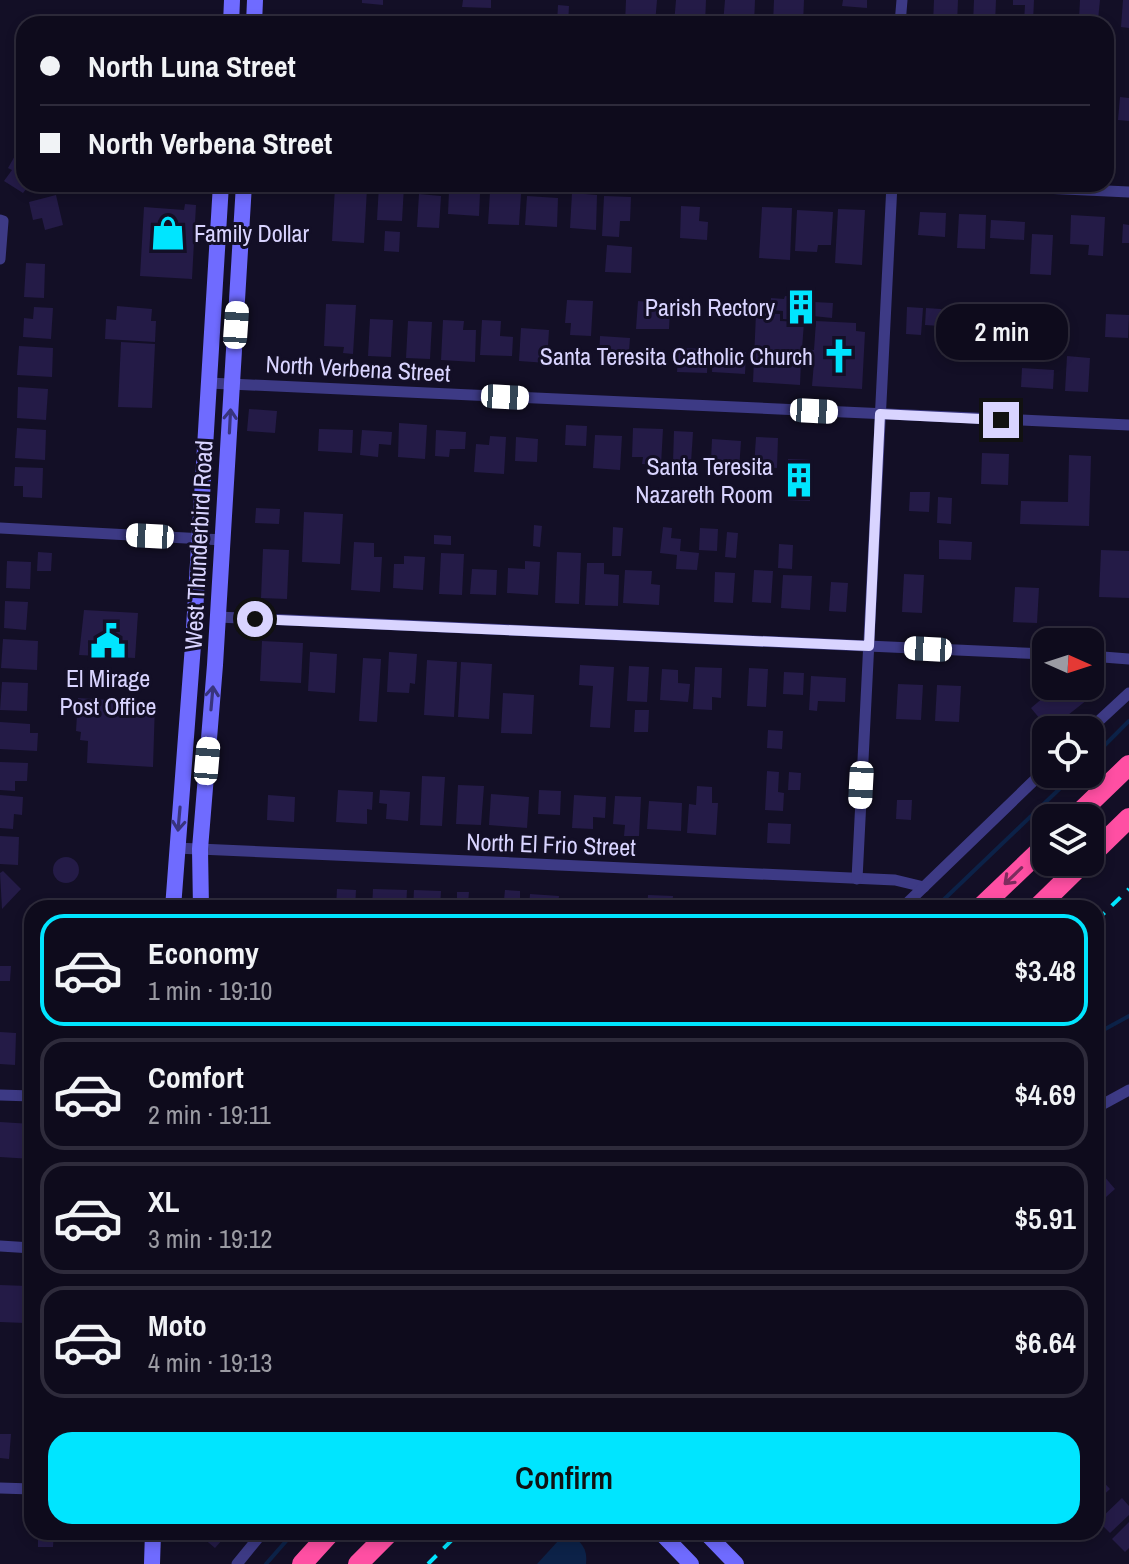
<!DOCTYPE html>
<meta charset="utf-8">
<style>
body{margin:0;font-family:"Archivo Narrow",sans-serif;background:#171425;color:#f1f3f6;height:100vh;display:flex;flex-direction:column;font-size:30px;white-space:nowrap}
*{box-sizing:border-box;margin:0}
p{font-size:26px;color:#9b9ba3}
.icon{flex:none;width:44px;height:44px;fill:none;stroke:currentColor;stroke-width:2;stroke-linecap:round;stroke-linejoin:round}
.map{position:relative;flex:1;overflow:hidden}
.side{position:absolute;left:24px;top:900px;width:1080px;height:640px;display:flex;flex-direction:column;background:#0e0b1c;border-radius:24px;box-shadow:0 4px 12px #0003,0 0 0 2px #2e2b3b}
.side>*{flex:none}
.banner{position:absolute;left:16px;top:16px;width:1098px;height:176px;border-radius:24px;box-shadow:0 4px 12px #0003,0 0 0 2px #2e2b3b;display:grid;align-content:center;height:176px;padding:0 24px;background:#0e0b1c}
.needle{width:52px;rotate:93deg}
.tools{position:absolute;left:1032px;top:628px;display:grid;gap:16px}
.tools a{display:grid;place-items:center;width:72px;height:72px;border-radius:16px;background:#0e0b1c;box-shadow:0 4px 12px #0003,0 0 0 2px #2e2b3b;font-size:40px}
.end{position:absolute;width:36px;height:36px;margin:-18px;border:10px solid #d9d4ff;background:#111;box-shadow:0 0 0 4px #111}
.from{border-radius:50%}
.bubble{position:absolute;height:56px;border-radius:24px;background:#0e0b1c;box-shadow:0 4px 12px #0003,0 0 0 2px #2e2b3b;font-size:26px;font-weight:600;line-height:56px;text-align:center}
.car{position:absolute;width:24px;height:48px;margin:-24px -12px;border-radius:10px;box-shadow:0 0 6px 2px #0007;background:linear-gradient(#fff 24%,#345 0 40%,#fff 0 76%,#345 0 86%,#fff 0)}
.banner b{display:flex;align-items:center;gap:28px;height:76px;font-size:30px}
.banner b+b{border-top:2px solid #2e2b3b}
.banner i{width:20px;height:20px;background:#f1f3f6}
ul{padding:14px 0 0;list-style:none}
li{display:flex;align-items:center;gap:24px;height:112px;margin:0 16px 12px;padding:0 8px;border:4px solid #2e2b3b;border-radius:24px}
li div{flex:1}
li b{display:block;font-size:30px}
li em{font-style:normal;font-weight:600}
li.active{border-color:#00e5ff}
li>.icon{width:72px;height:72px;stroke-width:1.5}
.button{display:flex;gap:16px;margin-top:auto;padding:16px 24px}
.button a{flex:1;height:92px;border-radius:24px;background:#00e5ff;color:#111;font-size:32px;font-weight:600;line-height:92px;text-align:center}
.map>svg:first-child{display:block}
</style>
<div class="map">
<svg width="1129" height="1564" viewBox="0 0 1129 1564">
<rect width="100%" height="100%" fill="#130f26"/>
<!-- water -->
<path fill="#0c2248" d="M568,1534C581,1540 588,1549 586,1564H537L558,1541Z"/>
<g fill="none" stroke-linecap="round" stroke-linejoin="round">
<!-- stream -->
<g stroke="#0c2248" stroke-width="4">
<path d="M1090,760L1129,721"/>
<path d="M935,908L1075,774"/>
<path d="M1096,1034L1129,1016"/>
<path d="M266,1564L294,1532"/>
</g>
</g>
<!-- building -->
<g fill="#241b47">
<path d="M362,0H383V5L362,3Z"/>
<path d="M463,0H491V8L462,7Z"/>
<path d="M626,0H657L655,24H625Z"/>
<path d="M676,0H706L705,24H674Z"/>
<path d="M725,0H755L754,24H723Z"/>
<path d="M774,0H804L803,24H773Z"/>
<path d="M843,0H867V8L842,6Z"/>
<path d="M934,0H958L957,24H933Z"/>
<path d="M974,0H996L995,24H973Z"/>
<path d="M1013,0H1034L1033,22H1024L1025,5H1013Z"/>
<path d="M1080,0H1100L1098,20L1079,19Z"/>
<path d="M1123,0H1129V28L1121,27Z"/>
<path d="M558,5L569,6L568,24H557Z"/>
<path d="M576,17L586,18V24H575Z"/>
<path d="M1106,93H1111L1110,110H1106Z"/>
<path d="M1120,97L1129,98V121L1118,120Z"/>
<path d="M16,154L24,159V184H30L23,193L4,181L12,170L8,168Z"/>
<path d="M379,185L404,186L402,221L377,220Z"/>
<path d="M335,187L367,188L364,243L332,241Z"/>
<path d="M449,191L480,193L479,216L448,214Z"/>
<path d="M490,192L521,194L519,225L488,224Z"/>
<path d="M572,193L597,195L596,230L570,228Z"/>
<path d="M419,194L441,196L439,228L417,227Z"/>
<path d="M56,195L63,225L45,230L42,218L33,220L29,202Z"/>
<path d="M527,196L558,198L557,227L525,225Z"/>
<path d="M604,196L631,197L630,221H620L619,237L602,236Z"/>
<path d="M185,204L196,205L192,279L140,276L144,207L184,210Z"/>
<path d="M681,206L700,207L699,221L708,222L707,240L680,238Z"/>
<path d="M762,207L792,208L790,260L759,258Z"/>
<path d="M838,209L865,210L862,265L835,263Z"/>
<path d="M797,210L833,212L831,245H818L817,252L795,251Z"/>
<path d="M920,212L946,213L945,237L918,235Z"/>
<path d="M959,214L986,215L985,249L957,248Z"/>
<path d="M1071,215L1105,217L1103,256L1088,255L1089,245L1070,244Z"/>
<path d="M991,220L1025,222L1024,240L990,238Z"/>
<path d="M1123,224L1129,225V243H1122Z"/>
<path d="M385,231L400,232L399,252L384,251Z"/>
<path d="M1032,234L1053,235L1051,275L1030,274Z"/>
<path d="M607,245L632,247L631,273L605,272Z"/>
<path d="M26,263L45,264L44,298L24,297Z"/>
<path d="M785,296L814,298V302L833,303L832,318L813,316L812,321L783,319V311L770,310L771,298L784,299Z"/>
<path d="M567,300L593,301L591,336L570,335L571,323H565Z"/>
<path d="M638,301L649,302V308L670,309L669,329H636Z"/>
<path d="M326,304L356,305L353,354L343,353L344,347L324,346Z"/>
<path d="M117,306L152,309L151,321H156L155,342L105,339L106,319L116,320Z"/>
<path d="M34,307L53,308L51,339L23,337L24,318L33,319Z"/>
<path d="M907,307L923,308L921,335L906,334Z"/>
<path d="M926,308L941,309L940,326L925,325Z"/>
<path d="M756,313L780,314V321L804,322L802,349L814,350L816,321L856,323V331L865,332L862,389L812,386L814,362L801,361L800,385L753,382Z"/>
<path d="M1106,314L1129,315L1128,338L1105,337Z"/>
<path d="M370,319L393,320L391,357L368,356Z"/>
<path d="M443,320L464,321L463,330H476L475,362L441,360Z"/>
<path d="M482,320L501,321L500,336L513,337L512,356L480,355Z"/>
<path d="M408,321L432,322L430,359L406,358Z"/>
<path d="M521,328L549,330L547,363L519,361Z"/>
<path d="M600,336L630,338L628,364L599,362Z"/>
<path d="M121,342L155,344L152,408L118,407Z"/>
<path d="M19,346L53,348L52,377L17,375Z"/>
<path d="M679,348L708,349L707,373L677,372Z"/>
<path d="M713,350L746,352L745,374L712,372Z"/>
<path d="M1067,356L1090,358L1088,392L1065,391Z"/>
<path d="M1022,368L1054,370L1053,389L1021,387Z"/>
<path d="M18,387L48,389L46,420L17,418Z"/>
<path d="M249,409L277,411L275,433L247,431Z"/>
<path d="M399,423L427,425L425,459L398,457Z"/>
<path d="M566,425L587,426L586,446L565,445Z"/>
<path d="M17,428L46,430L45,460L15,458Z"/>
<path d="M633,428L663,429L661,465L642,464L643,457H632Z"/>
<path d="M319,429L353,430L352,453L318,451Z"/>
<path d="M362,430L392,432L391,445L379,444L378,457L360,455Z"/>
<path d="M436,430L466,432L465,449H450L449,457L435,456Z"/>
<path d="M674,431L693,432L691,463L673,462Z"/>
<path d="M595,435L622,436L620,470L593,468Z"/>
<path d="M490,436L506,437L504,474L474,472L476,444L489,445Z"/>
<path d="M516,437L538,439L537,462L515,461Z"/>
<path d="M756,437L778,438L777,468L754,467Z"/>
<path d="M712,439L741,441L739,470L719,469V460H711Z"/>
<path d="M982,453L1009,454L1008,485L981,484Z"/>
<path d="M1069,455L1091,456L1089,526L1020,524L1021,501L1068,502Z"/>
<path d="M788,459L812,460L810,501L786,500Z"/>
<path d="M15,467L43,468L42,498L23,497V486H14Z"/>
<path d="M910,492H930L929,512L909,511Z"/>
<path d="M938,497L952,498L951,524L937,523Z"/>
<path d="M256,508L280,509L279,524L255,523Z"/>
<path d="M304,512L343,514L340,564L302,562Z"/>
<path d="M534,525L542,526L540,547L533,546Z"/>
<path d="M613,527L623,528L621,556H612Z"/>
<path d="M663,527L672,528L671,538L681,539L680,551L699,553L697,570L676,569L677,555L660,553Z"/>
<path d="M700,528L718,529L717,551L699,550Z"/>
<path d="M727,532L738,533L736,558L725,557Z"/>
<path d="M434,535L451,536V545L434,544Z"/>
<path d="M939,540L972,542L971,560L939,559Z"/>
<path d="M354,542L374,543V557H382L380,592L351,590Z"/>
<path d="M779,544L793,545L792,569L778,568Z"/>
<path d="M263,549L289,550L287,599L261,598Z"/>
<path d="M1101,550L1129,551V598L1099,597Z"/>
<path d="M38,552L52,553L51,571H37Z"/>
<path d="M557,552L581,553L579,604L555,603Z"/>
<path d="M441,553L464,554L462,595L439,594Z"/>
<path d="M404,556L425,557L423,590L393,588L394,564H404Z"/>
<path d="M7,561L31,562L30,589L6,588Z"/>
<path d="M525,561L540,562L538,595L507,593L508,568L525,569Z"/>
<path d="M587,563H604V574L619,575L618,606L585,605Z"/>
<path d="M472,569L497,570L496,595L470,594Z"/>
<path d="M625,570L652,571L651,584L660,585L659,605L623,603Z"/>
<path d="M754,570L773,571L771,603L752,602Z"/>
<path d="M715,572L735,573L733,603L714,602Z"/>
<path d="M904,574L924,575L922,613L902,612Z"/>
<path d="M783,575L812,576L810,610L781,608Z"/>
<path d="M831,582L848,583L846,612L829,611Z"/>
<path d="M1015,587L1039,588L1037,623L1013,622Z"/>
<path d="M5,601L28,602L26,630L4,628Z"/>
<path d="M84,610L138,613L135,658L79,655Z"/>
<path d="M3,639L38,641L37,670L1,668Z"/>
<path d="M262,641L303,643L301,683L260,681Z"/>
<path d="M310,652L337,654L335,693L308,691Z"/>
<path d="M389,652L417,654L415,684L410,683L409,693L387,692Z"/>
<path d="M363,658L381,659L377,722L359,721Z"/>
<path d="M427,660L457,662L454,717L424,715Z"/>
<path d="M461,662L492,664L489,719L458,717Z"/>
<path d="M580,665L614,667L610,728L590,727L593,686L579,685Z"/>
<path d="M629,666L649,667L647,702L627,701Z"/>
<path d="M695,667L722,668L721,698L712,697V710L693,709Z"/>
<path d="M749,668L768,669L766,707L747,706Z"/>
<path d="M662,669L678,670V683L690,684L688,702L660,700Z"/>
<path d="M784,672L804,673L803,695L783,694Z"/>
<path d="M811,676L846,678L845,702L818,701L817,711L809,710Z"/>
<path d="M2,682L28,683L27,711L0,710Z"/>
<path d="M898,684L923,685L921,720L896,719Z"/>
<path d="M937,685L961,686L959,722L935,721Z"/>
<path d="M1057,686L1066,689L1069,686H1083L1092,696L1049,730L1031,708Z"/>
<path d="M503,693L534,695L532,734L501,733Z"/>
<path d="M78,698L155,703L153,767L87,763L88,741L80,740L81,732L76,731Z"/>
<path d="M635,710H649L648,732H634Z"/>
<path d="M0,722L30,724V733H38L37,751L0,749Z"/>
<path d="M768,730L783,731L782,749L767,748Z"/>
<path d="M0,762L28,763L27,781H15V791L0,790Z"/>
<path d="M767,771L779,772L778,792L784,793L783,811L765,810Z"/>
<path d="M789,772L801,773L800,790H788Z"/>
<path d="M422,776L445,777L442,826L420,825Z"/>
<path d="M458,785L484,786L481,825L456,824Z"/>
<path d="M697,786L712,787V803H718L716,835L687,833L689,804L696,805Z"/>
<path d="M338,790L373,792L372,810L367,809V824L336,822Z"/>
<path d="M380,790L410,792L408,821L386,819L387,804L379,803Z"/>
<path d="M539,790L561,791L560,815L538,814Z"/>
<path d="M491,794L529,797L527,828L489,825Z"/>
<path d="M0,795L23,797L22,815L14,814L13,829L0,828Z"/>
<path d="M268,795L295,797L294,822L267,820Z"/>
<path d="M574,795L606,797L605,818L593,817V829L572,828Z"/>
<path d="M615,796L641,797L639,836H624L625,825L613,824Z"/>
<path d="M897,800H912L911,820L896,819Z"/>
<path d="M649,801L682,803L681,831L647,829Z"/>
<path d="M768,823L791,824L790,844L767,843Z"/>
<path d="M0,836L19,837L18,865L0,864Z"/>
<circle cx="66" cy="870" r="13"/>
<path d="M3,871L21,889L2,909L0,873Z"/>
<path d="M337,889L356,890L355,908H336Z"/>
<path d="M373,889L407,890L406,908H372Z"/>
<path d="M414,890L441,891L440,908H413Z"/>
<path d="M505,890L520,891V908H487L488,899L504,900Z"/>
<path d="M457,892H469L468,903H481V908H457Z"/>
<path d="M530,894L559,896L558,908H529Z"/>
<path d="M648,895L673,896L672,908H647Z"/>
<path d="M567,898L594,900L593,908H567Z"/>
<path d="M65,902L75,908H51L57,904Z"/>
<path d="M0,966H11L10,981H0Z"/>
<path d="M22,966L32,967V978H22Z"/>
<path d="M0,1032L16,1033L15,1065L0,1064Z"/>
<path d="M0,1122L32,1124V1159L0,1157Z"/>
<path d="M1103,1175L1115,1189L1096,1206V1182Z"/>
<path d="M0,1285L27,1286L25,1323L0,1322Z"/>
<path d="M0,1434H11L9,1459L0,1458Z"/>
<path d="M1099,1477L1110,1489L1096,1502V1479Z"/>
<path d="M1122,1498L1129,1506V1515L1110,1533L1098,1521Z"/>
<path d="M1129,1522V1548L1125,1552L1112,1539Z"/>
<path d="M38,1532H54L53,1547H38Z"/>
<path d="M196,1532H229L215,1548Z"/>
</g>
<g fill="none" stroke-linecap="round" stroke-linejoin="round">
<!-- street -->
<g stroke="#3d3a85" stroke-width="11">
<path d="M900,24L902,0"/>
<path d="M954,184L1129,192"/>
<path d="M0,220L3,221L0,259"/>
<path d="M209,383L1129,425"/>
<path d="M0,528L223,540"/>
<path d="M218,617L1046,654"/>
<path d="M1090,656L1129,659"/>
<path d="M1089,730L1129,693"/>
<path d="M176,848L895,880L924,887"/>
<path d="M857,879L892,184"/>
<path d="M902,908L1046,769"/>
<path d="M0,1095L32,1096"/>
<path d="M1096,1108L1129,1090"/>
<path d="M0,1246L32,1248"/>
<path d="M0,1488L32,1489"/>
<path d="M237,1564L263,1532"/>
</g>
<!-- secondary -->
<g stroke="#6f6bff" stroke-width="16">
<path d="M231,24L232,0"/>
<path d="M254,24L255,0"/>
<path d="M173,908L193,645L221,184"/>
<path d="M201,908L200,849L215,665L244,184"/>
<path d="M660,1532L691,1564"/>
<path d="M705,1532L736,1564"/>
<path d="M152,1564L153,1532"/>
</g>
<!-- highway -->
<g stroke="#ff4fa3" stroke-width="20">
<path d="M1074,818L1129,765"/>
<path d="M1090,856L1129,818"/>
<path d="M980,908L1046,845"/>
<path d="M1037,908L1084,862"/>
<path d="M302,1564L331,1532"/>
<path d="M358,1564L390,1532"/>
</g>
<!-- rail -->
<g stroke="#00e5ff" stroke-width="4" stroke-dasharray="12 10" stroke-linecap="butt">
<path d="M1096,921L1129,889"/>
<path d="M428,1564L460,1532"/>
</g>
</g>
<!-- one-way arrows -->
<defs><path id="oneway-shaft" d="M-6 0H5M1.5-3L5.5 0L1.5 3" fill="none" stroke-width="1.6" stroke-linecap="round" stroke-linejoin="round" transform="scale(2)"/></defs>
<g stroke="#38347d">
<use href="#oneway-shaft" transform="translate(230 421) rotate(-87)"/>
<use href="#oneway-shaft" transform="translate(212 698) rotate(-85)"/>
<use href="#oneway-shaft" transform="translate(179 819) rotate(95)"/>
</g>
<use stroke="#7d2c5e" href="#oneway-shaft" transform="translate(1013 876) rotate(136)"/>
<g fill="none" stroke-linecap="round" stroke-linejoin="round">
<!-- route -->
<path stroke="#d9d4ff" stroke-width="10" d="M255,619L869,646L880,414L1001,420"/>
</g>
<!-- icons -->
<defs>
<g id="shop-bare" transform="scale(2.76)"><path d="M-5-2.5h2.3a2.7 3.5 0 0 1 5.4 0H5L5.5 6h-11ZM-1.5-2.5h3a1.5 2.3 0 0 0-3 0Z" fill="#00e5ff" stroke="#130f26" stroke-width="2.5" paint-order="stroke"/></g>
<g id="building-bare" transform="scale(2.76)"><path d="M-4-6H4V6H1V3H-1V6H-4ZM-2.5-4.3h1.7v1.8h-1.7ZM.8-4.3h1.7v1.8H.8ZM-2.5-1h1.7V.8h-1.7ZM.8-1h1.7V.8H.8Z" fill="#00e5ff" stroke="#130f26" stroke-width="2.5" paint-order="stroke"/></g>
<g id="church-bare" transform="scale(2.76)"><path d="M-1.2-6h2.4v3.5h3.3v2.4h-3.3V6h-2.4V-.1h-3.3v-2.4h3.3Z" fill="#00e5ff" stroke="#130f26" stroke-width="2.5" paint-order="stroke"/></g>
<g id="civic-bare" transform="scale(2.76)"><path d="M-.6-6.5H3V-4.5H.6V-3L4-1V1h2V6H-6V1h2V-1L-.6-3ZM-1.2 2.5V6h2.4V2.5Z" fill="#00e5ff" stroke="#130f26" stroke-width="2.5" paint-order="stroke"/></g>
</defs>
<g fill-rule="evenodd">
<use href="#shop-bare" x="168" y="233"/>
<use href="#building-bare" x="801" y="307"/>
<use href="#church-bare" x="839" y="356"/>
<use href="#building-bare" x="799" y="480"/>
<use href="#civic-bare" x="108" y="641"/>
</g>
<g text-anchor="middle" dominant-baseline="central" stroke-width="6" stroke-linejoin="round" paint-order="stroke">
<!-- poi labels -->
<g font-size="24" fill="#d9d4ff" stroke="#130f26" text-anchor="end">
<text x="194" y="233" text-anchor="start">Family Dollar</text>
<text x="775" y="307">Parish Rectory</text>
<text x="813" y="356">Santa Teresita Catholic Church</text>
<text x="773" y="466">Santa Teresita<tspan x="773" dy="28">Nazareth Room</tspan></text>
<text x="108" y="678" text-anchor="middle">El Mirage<tspan x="108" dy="28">Post Office</tspan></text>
</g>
<!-- street labels -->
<g font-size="24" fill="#d9d4ff" stroke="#130f26">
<text transform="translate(358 368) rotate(3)">North Verbena Street</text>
<text transform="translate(198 545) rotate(-87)">West Thunderbird Road</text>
<text transform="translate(551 844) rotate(2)">North El Frio Street</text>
</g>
</g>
</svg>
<div class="tools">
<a><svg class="needle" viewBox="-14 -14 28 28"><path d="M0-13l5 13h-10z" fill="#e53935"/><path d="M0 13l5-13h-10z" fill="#9b9ba3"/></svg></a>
<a><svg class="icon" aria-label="locate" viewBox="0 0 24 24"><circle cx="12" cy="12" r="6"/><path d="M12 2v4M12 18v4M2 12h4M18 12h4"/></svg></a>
<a><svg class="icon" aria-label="layers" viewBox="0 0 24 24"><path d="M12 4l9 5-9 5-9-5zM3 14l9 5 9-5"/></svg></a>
</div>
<i class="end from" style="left:255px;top:619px"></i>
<i class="end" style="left:1001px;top:420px"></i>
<div class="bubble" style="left:936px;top:304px;width:132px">2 min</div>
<i class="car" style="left:236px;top:325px;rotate:4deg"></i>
<i class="car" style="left:505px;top:397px;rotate:93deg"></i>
<i class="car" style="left:814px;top:411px;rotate:93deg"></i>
<i class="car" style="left:150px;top:536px;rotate:273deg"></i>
<i class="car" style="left:928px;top:649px;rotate:273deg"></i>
<i class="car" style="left:207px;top:761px;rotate:5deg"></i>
<i class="car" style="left:861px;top:785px;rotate:183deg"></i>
<div class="banner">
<b><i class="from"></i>North Luna Street</b>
<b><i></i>North Verbena Street</b>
</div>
<section class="side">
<ul>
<li class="active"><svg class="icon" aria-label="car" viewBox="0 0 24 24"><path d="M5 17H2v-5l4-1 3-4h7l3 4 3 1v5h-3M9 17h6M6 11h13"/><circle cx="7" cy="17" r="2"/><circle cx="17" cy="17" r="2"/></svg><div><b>Economy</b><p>1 min · 19:10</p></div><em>$3.48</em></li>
<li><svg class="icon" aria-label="car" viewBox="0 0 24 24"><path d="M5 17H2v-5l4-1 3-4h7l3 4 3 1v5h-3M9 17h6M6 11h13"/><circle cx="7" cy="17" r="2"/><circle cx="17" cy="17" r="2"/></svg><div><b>Comfort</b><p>2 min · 19:11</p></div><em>$4.69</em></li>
<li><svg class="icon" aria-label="car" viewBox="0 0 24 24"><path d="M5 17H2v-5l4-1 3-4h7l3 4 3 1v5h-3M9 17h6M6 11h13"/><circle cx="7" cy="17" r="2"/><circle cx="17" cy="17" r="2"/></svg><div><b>XL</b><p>3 min · 19:12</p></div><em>$5.91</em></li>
<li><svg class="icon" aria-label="car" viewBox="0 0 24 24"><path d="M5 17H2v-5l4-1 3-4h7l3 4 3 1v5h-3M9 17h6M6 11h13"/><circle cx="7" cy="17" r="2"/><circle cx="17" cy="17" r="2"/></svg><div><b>Moto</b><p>4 min · 19:13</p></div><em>$6.64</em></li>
</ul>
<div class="button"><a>Confirm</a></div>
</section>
</div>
